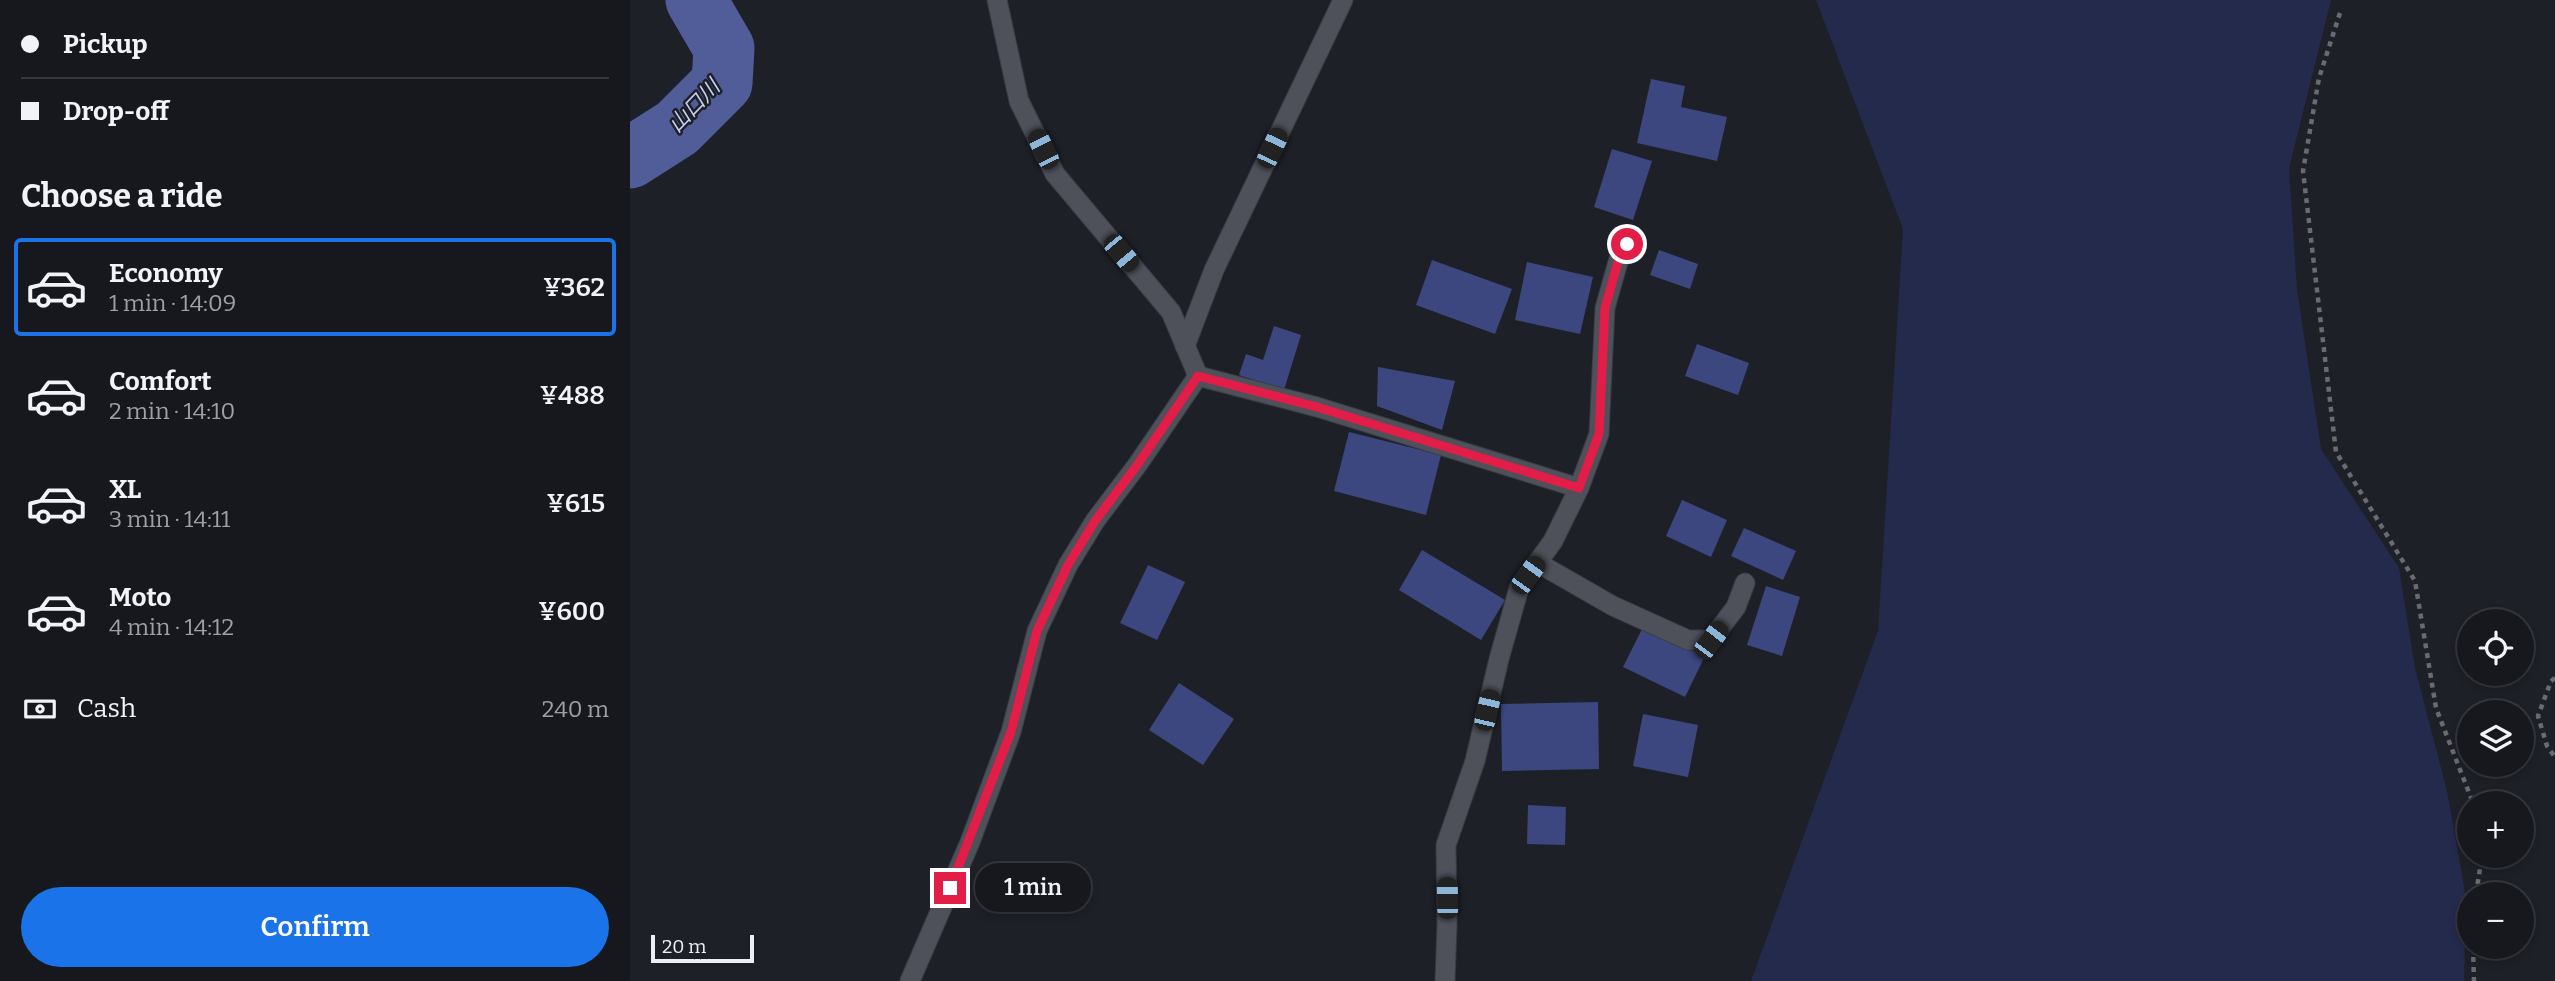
<!DOCTYPE html>
<meta charset="utf-8">
<style>
body{margin:0;font-family:Bitter,"Noto Sans JP",serif;background:#23252b;color:#f1f3f6;height:100vh;display:flex;flex-direction:column;font-size:26px;white-space:nowrap}
*{box-sizing:border-box;margin:0}
p{font-size:23px;color:#9ea0a4}
.icon{flex:none;width:38px;height:38px;fill:none;stroke:currentColor;stroke-width:2;stroke-linecap:round;stroke-linejoin:round}
.map{position:relative;flex:1;overflow:hidden}
.details{display:flex;flex-direction:column;background:#16181e;width:630px}
.details>*{flex:none}
.hud{display:grid;align-content:center;height:154px;padding:0 21px;background:#16181e}
.fabs{position:absolute;left:1827px;top:609px;display:grid;gap:14px}
.fabs a{display:grid;place-items:center;width:77px;height:77px;border-radius:50%;background:#16181e;box-shadow:0 4px 10px #0003,0 0 0 2px #35373c;font-size:35px}
.scale{position:absolute;left:21px;bottom:18px;width:103px;box-sizing:border-box;padding-left:7px;border:4px solid #edeff4;border-top:0;font-size:19px;line-height:24px;white-space:nowrap;color:#edeff4;-webkit-text-stroke:5px #1e2028;paint-order:stroke}
.end{position:absolute;width:32px;height:32px;margin:-16px;border:9px solid #e11d48;background:#fff;box-shadow:0 0 0 4px #fff}
.from{border-radius:50%}
.bubble{position:absolute;height:49px;border-radius:24px;background:#16181e;box-shadow:0 4px 10px #0003,0 0 0 2px #35373c;font-size:23px;font-weight:600;line-height:49px;text-align:center}
.car{position:absolute;width:21px;height:42px;margin:-21px -10px;border-radius:9px;box-shadow:0 0 5px 2px #0007;background:linear-gradient(#222 24%,#8ab4d8 0 40%,#222 0 76%,#8ab4d8 0 86%,#222 0)}
.hud b{display:flex;align-items:center;gap:24px;height:66px;font-size:26px}
.hud b+b{border-top:2px solid #35373c}
.hud i{width:18px;height:18px;background:#f1f3f6}
ul{padding:0;list-style:none}
li{display:flex;align-items:center;gap:21px;height:98px;margin:0 14px 10px;padding:0 7px;border:4px solid transparent;border-radius:7px}
li div{flex:1}
li b{display:block;font-size:26px}
li em{font-style:normal;font-weight:600}
li.selected{border-color:#1a73e8}
li>.icon{width:63px;height:63px;stroke-width:1.5}
h2{padding:0 21px;font-size:32px;line-height:84px}
.pay{display:flex;align-items:center;gap:18px;height:77px;padding:0 21px;font-size:26px}
.pay p{margin-inline-start:auto}
.action{display:flex;gap:14px;margin-top:auto;padding:14px 21px}
.action a{flex:1;height:80px;border-radius:42px;background:#1a73e8;color:#fff;font-size:28px;font-weight:600;line-height:80px;text-align:center}
main{display:flex;flex:1;min-height:0}
.map>svg:first-child{display:block}
</style>
<main>
<section class="details">
<div class="hud">
<b><i class="from"></i>Pickup</b>
<b><i></i>Drop-off</b>
</div>
<h2>Choose a ride</h2>
<ul>
<li class="selected"><svg class="icon" aria-label="car" viewBox="0 0 24 24"><path d="M5 17H2v-5l4-1 3-4h7l3 4 3 1v5h-3M9 17h6M6 11h13"/><circle cx="7" cy="17" r="2"/><circle cx="17" cy="17" r="2"/></svg><div><b>Economy</b><p>1 min · 14:09</p></div><em>¥362</em></li>
<li><svg class="icon" aria-label="car" viewBox="0 0 24 24"><path d="M5 17H2v-5l4-1 3-4h7l3 4 3 1v5h-3M9 17h6M6 11h13"/><circle cx="7" cy="17" r="2"/><circle cx="17" cy="17" r="2"/></svg><div><b>Comfort</b><p>2 min · 14:10</p></div><em>¥488</em></li>
<li><svg class="icon" aria-label="car" viewBox="0 0 24 24"><path d="M5 17H2v-5l4-1 3-4h7l3 4 3 1v5h-3M9 17h6M6 11h13"/><circle cx="7" cy="17" r="2"/><circle cx="17" cy="17" r="2"/></svg><div><b>XL</b><p>3 min · 14:11</p></div><em>¥615</em></li>
<li><svg class="icon" aria-label="car" viewBox="0 0 24 24"><path d="M5 17H2v-5l4-1 3-4h7l3 4 3 1v5h-3M9 17h6M6 11h13"/><circle cx="7" cy="17" r="2"/><circle cx="17" cy="17" r="2"/></svg><div><b>Moto</b><p>4 min · 14:12</p></div><em>¥600</em></li>
</ul>
<div class="pay"><svg class="icon" aria-label="cash" viewBox="0 0 24 24"><path d="M3 7h18v10H3z"/><circle cx="12" cy="12" r="2"/></svg>Cash<p>240 m</p></div>
<div class="action"><a>Confirm</a></div>
</section>
<div class="map">
<svg width="1925" height="981" viewBox="0 0 1925 981">
<rect width="100%" height="100%" fill="#1e2028"/>
<!-- green -->
<path fill="#232a4c" d="M1186,0H1701L1659,168L1667,290L1691,449L1769,568L1785,668L1817,791L1836,898L1834,981H1121L1248,631L1273,229Z"/>
<g fill="none" stroke-linecap="round" stroke-linejoin="round">
<!-- river -->
<path stroke="#515d98" stroke-width="61" d="M0,158L47,128L92,83L94,48L66,0"/>
</g>
<!-- building -->
<g fill="#3c467f">
<path d="M1021,79L1055,86L1051,107L1097,117L1087,161L1007,143Z"/>
<path d="M982,149L1022,161L1003,220L964,207Z"/>
<path d="M1029,250L1068,264L1060,289L1020,275Z"/>
<path d="M802,260L882,289L865,334L786,305Z"/>
<path d="M897,262L963,277L950,334L885,320Z"/>
<path d="M644,326L671,335L654,390L609,375L616,354L633,360Z"/>
<path d="M1067,344L1119,363L1108,395L1055,376Z"/>
<path d="M748,367L825,381L812,430L747,406Z"/>
<path d="M719,432L811,455L796,515L704,491Z"/>
<path d="M1052,500L1097,520L1081,557L1036,536Z"/>
<path d="M1114,528L1166,551L1153,580L1101,556Z"/>
<path d="M792,550L875,600L851,640L769,590Z"/>
<path d="M518,565L555,582L527,640L490,623Z"/>
<path d="M1136,586L1170,597L1152,656L1117,645Z"/>
<path d="M1013,627L1075,656L1055,697L993,667Z"/>
<path d="M549,683L604,719L573,765L519,730Z"/>
<path d="M968,702L969,769L872,771L871,704Z"/>
<path d="M1013,714L1068,725L1058,777L1003,766Z"/>
<path d="M898,805L936,807L935,845L897,844Z"/>
</g>
<g fill="none" stroke-linecap="round" stroke-linejoin="round">
<!-- minor casing -->
<g stroke="#3a3c42" stroke-width="21">
<g id="minor">
<path d="M367,0L389,101L425,174L541,312L568,376"/>
<path d="M555,346L584,270L713,0"/>
<path d="M568,376L687,407L949,488L923,541L889,588L869,659L845,761L816,845L817,925L815,981"/>
<path d="M949,488L969,434L975,308L988,262L997,244"/>
<path d="M908,563L983,606L1058,640H1081L1106,607L1115,583"/>
<path d="M280,981L340,842L381,732L407,631L438,565L465,521L508,464L568,376"/>
</g>
</g>
<!-- path -->
<g stroke="#696b72" stroke-width="4.5" stroke-dasharray="5 5" stroke-linecap="butt">
<path d="M1710,13L1689,78L1673,171L1706,452L1785,581L1806,708L1843,803"/>
<path d="M1925,678L1921,681L1908,716L1917,746L1925,757"/>
<path d="M1846,894L1852,856"/>
<path d="M1843,947L1844,981"/>
</g>
<!-- minor -->
<use href="#minor" stroke="#4e515a" stroke-width="19"/>
</g>
<g fill="none" stroke-linecap="round" stroke-linejoin="round">
<!-- route -->
<path stroke="#e11d48" stroke-width="9" d="M320,888L381,732L407,631L438,565L465,521L508,464L568,376L687,407L949,488L969,434L975,308L988,262L997,244"/>
</g>
<g text-anchor="middle" dominant-baseline="central" stroke-width="5" stroke-linejoin="round" paint-order="stroke">
<!-- water labels -->
<g font-size="21" font-style="italic" fill="#c8d1f5" stroke="#1e2028">
<text transform="translate(64 106) rotate(-46)">山口川</text>
</g>
</g>
</svg>
<div class="fabs">
<a><svg class="icon" aria-label="locate" viewBox="0 0 24 24"><circle cx="12" cy="12" r="6"/><path d="M12 2v4M12 18v4M2 12h4M18 12h4"/></svg></a>
<a><svg class="icon" aria-label="layers" viewBox="0 0 24 24"><path d="M12 4l9 5-9 5-9-5zM3 14l9 5 9-5"/></svg></a>
<a>+</a>
<a>−</a>
</div>
<div class="scale">20 m</div>
<i class="end from" style="left:997px;top:244px"></i>
<i class="end" style="left:320px;top:888px"></i>
<div class="bubble" style="left:345px;top:863px;width:116px">1 min</div>
<i class="car" style="left:642px;top:148px;rotate:25deg"></i>
<i class="car" style="left:413px;top:149px;rotate:334deg"></i>
<i class="car" style="left:491px;top:253px;rotate:140deg"></i>
<i class="car" style="left:898px;top:575px;rotate:36deg"></i>
<i class="car" style="left:1081px;top:640px;rotate:37deg"></i>
<i class="car" style="left:857px;top:710px;rotate:13deg"></i>
<i class="car" style="left:817px;top:898px;rotate:359deg"></i>
</div>
</main>
